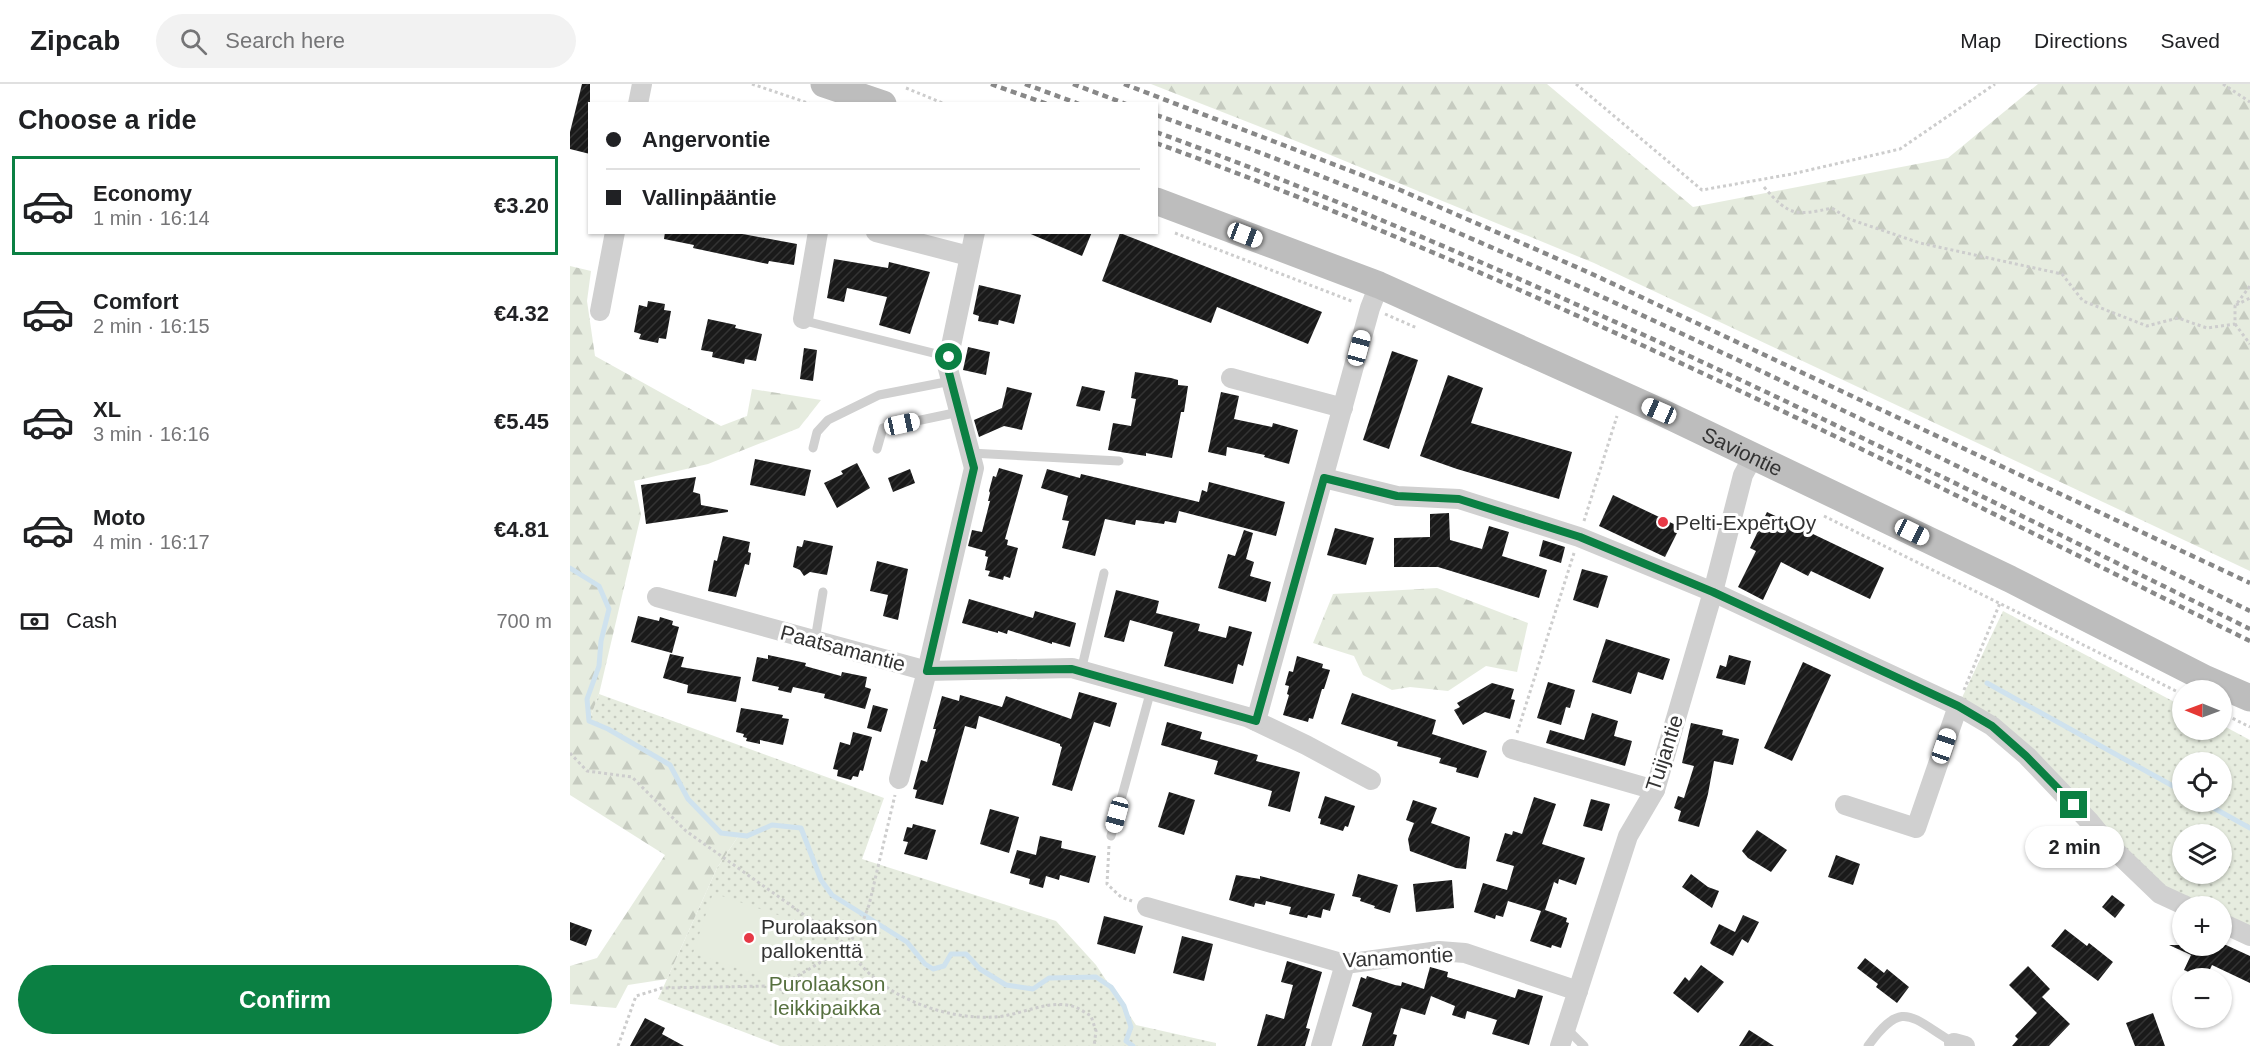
<!DOCTYPE html>
<meta charset="utf-8">
<style>
body{margin:0;font-family:Helvetica,sans-serif;background:#f2f2f2;color:#202124;height:100vh;display:flex;flex-direction:column;font-size:22px;white-space:nowrap}
*{box-sizing:border-box;margin:0}
p{font-size:20px;color:#757577}
.icon{flex:none;width:33px;height:33px;fill:none;stroke:currentColor;stroke-width:2;stroke-linecap:round;stroke-linejoin:round}
.map{position:relative;flex:1;overflow:hidden}
.details{display:flex;flex-direction:column;background:#fff;width:570px}
.details>*{flex:none}
.top-card{position:absolute;left:18px;top:18px;width:570px;height:132px;border-radius:0px;box-shadow:0 2px 4px #0004;display:grid;align-content:center;height:132px;padding:0 18px;background:#fff}
.needle{width:39px;rotate:271deg}
.tools{position:absolute;left:1602px;top:596px;display:grid;gap:12px}
.tools a{display:grid;place-items:center;width:60px;height:60px;border-radius:50%;background:#fff;box-shadow:0 2px 4px #0004;font-size:30px}
.end{position:absolute;width:27px;height:27px;margin:-14px;border:8px solid #0b8043;background:#fff;box-shadow:0 0 0 3px #fff}
.from{border-radius:50%}
.bubble{position:absolute;height:42px;border-radius:21px;background:#fff;box-shadow:0 2px 4px #0004;font-size:20px;font-weight:700;line-height:42px;text-align:center}
.car{position:absolute;width:18px;height:36px;margin:-18px -9px;border-radius:8px;box-shadow:0 0 4px 2px #0007;background:linear-gradient(#fff 24%,#345 0 40%,#fff 0 76%,#345 0 86%,#fff 0)}
.top-card b{display:flex;align-items:center;gap:21px;height:57px;font-size:22px}
.top-card b+b{border-top:2px solid #e0e0e0}
.top-card i{width:15px;height:15px;background:#202124}
ul{padding:0;list-style:none}
li{display:flex;align-items:center;gap:18px;height:99px;margin:0 12px 9px;padding:0 6px;border:3px solid transparent;border-radius:0px}
li div{flex:1}
li b{display:block;font-size:22px}
li em{font-style:normal;font-weight:700}
li.selected{border-color:#0b8043}
li>.icon{width:54px;height:54px;stroke-width:1.5}
h2{padding:0 18px;font-size:27px;line-height:72px}
.pay{display:flex;align-items:center;gap:15px;height:66px;padding:0 18px;font-size:22px}
.pay p{margin-inline-start:auto}
.primary-button{display:flex;gap:12px;margin-top:auto;padding:12px 18px}
.primary-button a{flex:1;height:69px;border-radius:36px;background:#0b8043;color:#fff;font-size:24px;font-weight:700;line-height:69px;text-align:center}
header{display:flex;align-items:center;gap:36px;box-sizing:border-box;height:84px;padding:0 30px;background:#fff;border-bottom:2px solid #e0e0e0}
header strong{font-size:28px}
nav{display:flex;gap:33px;margin-inline-start:auto;font-size:21px}
.search{width:420px;height:54px;background:#f2f2f2;display:flex;align-items:center;gap:15px;box-sizing:border-box;padding:0 21px;border-radius:33px;color:#757577;font-size:22px}
main{display:flex;flex:1;min-height:0}
.map>svg:first-child{display:block}
</style>
<header>
<strong>Zipcab</strong>
<div class="search"><svg class="icon" aria-label="search" viewBox="0 0 24 24"><circle cx="10" cy="10" r="6"/><path d="M15 15l6 6"/></svg>Search here</div>
<nav><a>Map</a><a>Directions</a><a>Saved</a></nav>
</header>
<main>
<section class="details">
<h2>Choose a ride</h2>
<ul>
<li class="selected"><svg class="icon" aria-label="car" viewBox="0 0 24 24"><path d="M5 17H2v-5l4-1 3-4h7l3 4 3 1v5h-3M9 17h6M6 11h13"/><circle cx="7" cy="17" r="2"/><circle cx="17" cy="17" r="2"/></svg><div><b>Economy</b><p>1 min · 16:14</p></div><em>€3.20</em></li>
<li><svg class="icon" aria-label="car" viewBox="0 0 24 24"><path d="M5 17H2v-5l4-1 3-4h7l3 4 3 1v5h-3M9 17h6M6 11h13"/><circle cx="7" cy="17" r="2"/><circle cx="17" cy="17" r="2"/></svg><div><b>Comfort</b><p>2 min · 16:15</p></div><em>€4.32</em></li>
<li><svg class="icon" aria-label="car" viewBox="0 0 24 24"><path d="M5 17H2v-5l4-1 3-4h7l3 4 3 1v5h-3M9 17h6M6 11h13"/><circle cx="7" cy="17" r="2"/><circle cx="17" cy="17" r="2"/></svg><div><b>XL</b><p>3 min · 16:16</p></div><em>€5.45</em></li>
<li><svg class="icon" aria-label="car" viewBox="0 0 24 24"><path d="M5 17H2v-5l4-1 3-4h7l3 4 3 1v5h-3M9 17h6M6 11h13"/><circle cx="7" cy="17" r="2"/><circle cx="17" cy="17" r="2"/></svg><div><b>Moto</b><p>4 min · 16:17</p></div><em>€4.81</em></li>
</ul>
<div class="pay"><svg class="icon" aria-label="cash" viewBox="0 0 24 24"><path d="M3 7h18v10H3z"/><circle cx="12" cy="12" r="2"/></svg>Cash<p>700 m</p></div>
<div class="primary-button"><a>Confirm</a></div>
</section>
<div class="map">
<svg width="1680" height="962" viewBox="0 0 1680 962">
<defs>
<pattern id="green-dots" width="8" height="8" patternUnits="userSpaceOnUse" patternTransform="scale(1.5)"><rect width="8" height="8" fill="#e6ecdf"/><path d="M2 2h.1M6 6h.1" fill="none" stroke="#c6cbc0" stroke-width="1.8" stroke-linecap="round"/></pattern>
<pattern id="forest-firs" width="22" height="20" patternUnits="userSpaceOnUse" patternTransform="scale(1.5)"><rect width="22" height="20" fill="#e6ecdf"/><path d="M5 1l3.5 6h-7zM16 11l3.5 6h-7z" fill="#c6cbc0"/></pattern>
<pattern id="building-hatch" width="6" height="6" patternUnits="userSpaceOnUse" patternTransform="scale(1.5)"><rect width="6" height="6" fill="#1a1a1a"/><path d="M-1 1l2-2M0 6l6-6M5 7l2-2" fill="none" stroke="#333"/></pattern>
</defs>
<rect width="100%" height="100%" fill="#fff"/>
<!-- green -->
<g fill="url(#green-dots)" fill-rule="evenodd">
<path d="M1433,527L1612,622V645H1652V641L1680,656V852L1652,839V822H1616L1388,622ZM1612,678H1652V717H1612ZM1612,750H1652V789H1612Z"/>
<path d="M29,610L314,714L292,775L486,837L526,881L566,941L646,959V962H210L88,915L147,784L169,751L151,749L133,731L118,715L99,680L38,645L19,637Z"/>
</g>
<!-- forest -->
<g fill="url(#forest-firs)">
<path d="M581,0H977L1123,123L1378,74L1468,0H1680V487L1024,179L736,61Z"/>
<path d="M0,182L21,187L17,217L25,272L151,342L177,332L182,305L251,316L229,344L138,380L64,397L71,431L29,610L19,637L38,645L100,681L118,715L133,731L151,749L169,751L147,784L97,895L58,901L46,924L0,920V882L27,874L95,771L0,711Z"/>
<path d="M867,504L958,539L947,588L916,582L878,607L840,603L822,606L793,591L784,572L743,559L763,510Z"/>
</g>
<!-- pitch -->
<path fill="#e6ecdf" d="M143,809L235,840L215,900L123,869Z"/>
<g fill="none" stroke-linecap="round" stroke-linejoin="round">
<!-- stream -->
<g stroke="#cfe2ee" stroke-width="5">
<path d="M0,484L29,502L39,525L31,557L29,582L17,615L19,637L38,645L100,681L118,715L151,749L177,752L202,741L231,744L251,796L262,811L337,858L355,880L363,885L374,882L381,870H396L410,885L436,901L463,905L479,894L526,893L541,903L554,922L561,943L556,957L563,962"/>
<path d="M1417,599L1612,707"/>
<path d="M1631,717L1680,744"/>
</g>
</g>
<!-- building -->
<g fill="url(#building-hatch)">
<path d="M12,0H20V70L0,65V48Z"/>
<path d="M95,148H162L227,160L224,181L199,177L198,180L123,164L124,161L94,155Z"/>
<path d="M456,148H522L512,172Z"/>
<path d="M550,149L752,228L738,260L647,223L641,239L532,197Z"/>
<path d="M264,175L318,184L319,178L360,188L340,250L309,241L317,213L277,204L274,218L257,214Z"/>
<path d="M409,201L451,211L444,240L429,236L428,241L408,237L409,232L403,230Z"/>
<path d="M78,217L95,220L94,226L101,227L96,255L89,254L88,259L69,255L71,250L64,248L69,221L77,223Z"/>
<path d="M138,235L166,241L165,244L192,250L186,277L175,275L174,280L142,273L143,268L131,266Z"/>
<path d="M398,263L420,268L416,291L393,286Z"/>
<path d="M234,264L247,266L243,297L230,295Z"/>
<path d="M822,267L848,276L819,365L793,356Z"/>
<path d="M565,288L601,294L608,296V301L618,302L614,328H611L602,374L576,369V372L538,366L543,339L561,342L566,315L561,314Z"/>
<path d="M878,291L913,304L901,339L1002,368L989,415L887,385L850,372Z"/>
<path d="M512,302L535,307L530,327L506,322Z"/>
<path d="M437,303L462,309L452,346L434,342L409,353L404,336L432,324Z"/>
<path d="M651,308L669,312L664,335L702,343L703,339L728,346L719,380L694,373L695,371L657,363L656,372L638,368Z"/>
<path d="M185,375L241,386L235,412L180,401Z"/>
<path d="M287,379L300,404L267,424L254,399L273,390L271,387Z"/>
<path d="M429,384L453,391L435,455L438,456L437,461L448,464L440,494L434,492L433,496L418,492L420,487L415,486L418,473L415,472L416,467L398,462L402,446L412,448L420,417H418L420,409L419,407L423,392L426,393Z"/>
<path d="M340,385L345,399L323,408L318,394Z"/>
<path d="M477,385L510,394L511,390L629,418L632,406L637,408L639,398L715,418L706,452L609,427L606,439L595,437L594,440L566,436L565,441L535,435L525,472L492,464L499,437L492,436L498,412L471,404Z"/>
<path d="M126,393L123,408L130,410L131,421L158,426V428L76,440L71,401Z"/>
<path d="M1043,411L1110,443L1095,473L1029,442Z"/>
<path d="M1197,428L1314,484L1300,515L1241,487L1238,492L1211,478L1193,516L1168,503L1186,467L1180,464Z"/>
<path d="M879,429L880,456L912,465L919,442L939,448L932,472L977,486L969,514L868,483H824V454L860,453V430Z"/>
<path d="M765,444L804,454L796,481L757,471Z"/>
<path d="M674,446L683,449L676,475L684,478L680,492L701,498L696,518L648,504L658,470L665,472Z"/>
<path d="M153,452L180,458L178,468L181,469L179,481L175,480L166,513L138,507L144,476L147,477Z"/>
<path d="M234,456L263,462L257,491L240,488L234,492L230,486L223,483L227,462L232,463Z"/>
<path d="M973,456L995,463L991,479L969,472Z"/>
<path d="M307,477L338,485L328,536L313,532L318,511L300,507Z"/>
<path d="M1012,485L1038,492L1028,524L1003,516Z"/>
<path d="M546,506L589,517L586,529L630,540L628,547L656,554L659,542L682,548L673,582L668,580L663,600L594,582L603,548L560,536L554,558L534,553Z"/>
<path d="M399,515L463,534L465,527L506,539L500,563L482,558V560L438,546L437,550L428,547V549L392,539Z"/>
<path d="M68,532L89,537L90,533L103,537L102,541L109,543L102,569L61,558Z"/>
<path d="M1036,555L1100,575L1093,596L1068,588L1061,610L1022,598Z"/>
<path d="M100,570L114,573L111,583L171,593L166,618L117,609L118,601L93,594Z"/>
<path d="M198,571L236,579L235,582L271,592L272,588L297,593L295,603L301,605L295,625L254,614L255,610L223,603L221,609L208,606L209,603L182,597L187,573L198,575Z"/>
<path d="M1159,571L1181,577L1175,601L1146,594L1150,581L1156,583Z"/>
<path d="M727,572L753,580L752,584L760,586L754,605H752L743,635L739,634L738,638L713,631L719,611L717,610L719,602L715,601L719,587L723,588Z"/>
<path d="M1233,578L1261,591L1222,677L1194,664Z"/>
<path d="M978,598L1005,606L1000,624L996,623L991,641L967,634Z"/>
<path d="M922,599L944,605L941,615L945,616L940,635L915,628L893,641L884,626L890,623L887,619Z"/>
<path d="M509,608L547,619L540,643L524,638L502,707L482,701L492,663L490,662V660L409,632L406,645L395,642L373,721L345,714L347,706L343,705L351,676L357,678L366,645H363L372,612L389,617L390,611L432,623L436,612L501,635Z"/>
<path d="M782,609L866,636L862,650L917,667L908,694L886,688L887,684L869,679L871,674L827,662L828,658L771,640Z"/>
<path d="M303,621L318,625L311,648L297,644Z"/>
<path d="M171,624L213,631L212,634L219,635L213,661L190,656V660L176,657L177,654L173,653L174,650L166,648Z"/>
<path d="M1022,629L1048,637L1044,652L1062,657L1055,682L976,659L980,646L1014,656Z"/>
<path d="M597,638L632,648L630,655L688,671L686,677L730,688L720,728L698,722L702,707L644,690L648,677L591,661Z"/>
<path d="M1121,639L1153,646L1152,651L1169,655L1163,681L1144,677L1138,710L1129,743L1108,737L1111,727L1104,724L1108,712L1114,714L1124,682L1112,679Z"/>
<path d="M283,648L302,653L293,687L290,686L288,693L283,692L281,696L267,692L268,686L263,685L270,658L280,661Z"/>
<path d="M599,708L625,716L614,751L588,743Z"/>
<path d="M755,712L785,722L778,743L775,742L773,747L750,740L751,735L748,734Z"/>
<path d="M964,713L986,720L972,760L1015,774L1006,801L989,795L988,800L984,798L975,826L997,834L996,838L999,839L991,864L982,861L981,864L960,857L971,827L938,817L933,833L926,831L925,835L904,828L913,799L937,806L944,782L926,777L935,749L942,751L943,747L952,750Z"/>
<path d="M1021,715L1040,720L1032,747L1013,742Z"/>
<path d="M843,716L867,724L861,739L900,753L896,785L886,784L840,767L838,755L844,739L836,736Z"/>
<path d="M420,725L449,733L439,769L410,760Z"/>
<path d="M343,740L366,746L357,776L334,770L338,758L333,757L337,743L342,744Z"/>
<path d="M1187,746L1217,766L1201,788L1178,774L1172,767Z"/>
<path d="M470,752L492,757L491,764L526,772L519,799L490,791L489,796L476,792L473,804L459,800L460,795L440,789L447,766L466,771Z"/>
<path d="M1266,771L1290,780L1283,801L1258,793Z"/>
<path d="M788,790L828,801L820,829L804,824L805,822L790,817L791,814L782,812Z"/>
<path d="M1121,790L1138,803L1149,807L1142,824L1112,803Z"/>
<path d="M666,791L690,795V792L765,810L760,827L753,825L751,834L738,831L737,834L719,830L721,823L696,817L695,821L685,819L684,823L659,816Z"/>
<path d="M882,796L884,824L846,828L843,800Z"/>
<path d="M1542,811L1555,821L1545,834L1532,823Z"/>
<path d="M1173,831L1189,838L1178,859L1172,855L1163,872L1142,861L1140,859L1149,840L1165,848Z"/>
<path d="M534,832L573,842L565,870L527,860Z"/>
<path d="M0,838L22,846L16,862L0,856Z"/>
<path d="M1495,845L1517,862L1519,859L1543,878L1528,897L1481,862Z"/>
<path d="M612,852L643,860L634,897L603,889Z"/>
<path d="M1599,861H1656L1680,872V899L1642,881L1636,894H1632L1614,886L1621,871Z"/>
<path d="M1295,874L1314,889L1317,885L1339,903L1327,919L1306,903L1308,900L1287,884Z"/>
<path d="M717,877L752,888L736,944L740,945L735,962H687L696,930L714,935L723,901L711,898Z"/>
<path d="M1131,881L1154,898L1128,929L1103,909L1115,893L1119,897Z"/>
<path d="M1458,882L1480,905L1472,913L1500,940L1479,962H1442L1448,955L1445,952L1467,929L1439,901Z"/>
<path d="M860,883L878,888L877,893L945,914L948,905L973,912L959,961L922,950L927,936L897,927L895,935L882,931L885,922L861,912L855,931L831,924L823,950L827,951L824,962H792L802,929L782,922L791,893L796,895L797,892L825,901L831,902L832,898L854,905Z"/>
<path d="M1583,929L1595,962H1565L1556,939Z"/>
<path d="M75,934L95,944L92,950L114,962H60Z"/>
<path d="M1179,946L1204,962H1169Z"/>
</g>
<g fill="none" stroke-linecap="round" stroke-linejoin="round">
<!-- path -->
<g stroke="#cdcdcd" stroke-width="3" stroke-dasharray="3 3" stroke-linecap="butt">
<path d="M182,0L241,20"/>
<path d="M1006,0L1132,106L1222,90L1330,65L1425,0"/>
<path d="M1653,0L1680,18"/>
<path d="M336,4L375,20"/>
<path d="M1194,103C1219,132 1225,132 1262,124L1279,135L1350,159L1492,190L1513,217L1577,242L1608,234L1637,244L1665,240V222L1680,202"/>
<path d="M605,149L784,218"/>
<path d="M1666,221L1680,214"/>
<path d="M815,230L847,244"/>
<path d="M1665,240L1680,260"/>
<path d="M1254,432L1612,610"/>
<path d="M1014,437L1047,332"/>
<path d="M1394,606L1430,519"/>
<path d="M1652,629L1680,643"/>
<path d="M947,649L1004,469"/>
<path d="M0,669L17,687L62,693L116,747L278,862C303,910 372,936 424,933C450,932 479,914 505,923C510,925 516,929 521,932L526,947L524,962"/>
<path d="M539,762L537,800L551,813L562,817"/>
<path d="M48,962L66,912L92,904L199,902L220,908L224,894L278,862L293,837L299,821L325,711"/>
</g>
<!-- service -->
<g stroke="#d0d0d0" stroke-width="9">
<path d="M239,238L379,273"/>
<path d="M243,364L247,348L258,336L309,311L381,297"/>
<path d="M307,365L313,344L389,328"/>
<path d="M400,369L549,377"/>
<path d="M245,556L253,508"/>
<path d="M511,587L534,489"/>
<path d="M541,752L581,606"/>
<path d="M996,944L1014,962"/>
<path d="M1298,962C1333,914 1340,933 1384,959"/>
</g>
<!-- minor -->
<g stroke="#d0d0d0" stroke-width="20">
<path d="M68,20L72,0"/>
<path d="M306,148L399,172"/>
<path d="M30,227L45,148"/>
<path d="M233,235L248,148"/>
<path d="M661,294L773,324"/>
<path d="M754,394L827,412L889,415L1009,453L1143,508L1388,622L1422,642L1457,672L1520,738L1538,760L1590,810L1616,822"/>
<path d="M87,513L357,587L502,584L677,633L736,661L801,696"/>
<path d="M686,637L800,224L809,201"/>
<path d="M942,665L1085,706"/>
<path d="M329,695L357,587L404,384L377,281L405,148"/>
<path d="M1275,721L1346,744L1388,622"/>
<path d="M577,823L775,880L869,867L895,869L1008,907"/>
<path d="M1652,839L1680,852"/>
<path d="M1384,959L1395,962"/>
<path d="M751,962L775,880"/>
<path d="M990,962L1058,752L1085,706L1143,508L1173,391L1184,371"/>
</g>
<!-- secondary -->
<g stroke="#bdbdbd" stroke-width="27">
<path d="M254,0L313,20"/>
<path id="s1" d="M586,117L809,201L1089,327L1440,495L1636,595L1680,614"/>
</g>
<!-- rail -->
<g stroke="#888" stroke-width="4.5" stroke-dasharray="6 4.5" stroke-linecap="butt">
<path d="M421,0L477,20"/>
<path d="M455,0L509,20"/>
<path d="M503,0L556,20"/>
<path d="M554,0L828,105L1020,189L1680,499"/>
<path d="M586,31C666,59 745,89 823,121C1115,244 1397,387 1680,527"/>
<path d="M586,48C963,186 1321,367 1680,545"/>
<path d="M586,59C963,196 1321,379 1680,557"/>
</g>
</g>
<g fill="none" stroke-linecap="round" stroke-linejoin="round">
<!-- route -->
<path stroke="#0b8043" stroke-width="8" d="M379,273L377,281L404,384L357,587L502,585L686,637L754,394L827,412L889,415L1010,453L1143,508L1388,622L1422,642L1456,672L1504,721"/>
</g>
<!-- markers -->
<g fill="#e63946" stroke="#fff" stroke-width="2">
<circle cx="1093" cy="438" r="6"/>
<circle cx="179" cy="854" r="6"/>
</g>
<g text-anchor="middle" dominant-baseline="central" stroke-width="6" stroke-linejoin="round" paint-order="stroke">
<!-- street labels -->
<g font-size="21" fill="#333" stroke="#fff">
<text stroke="none"><textPath href="#s1" startOffset="638">Saviontie</textPath></text>
<text transform="translate(273 564) rotate(15)">Paatsamantie</text>
<text transform="translate(1094 669) rotate(-72)">Tuijantie</text>
<text transform="translate(828 873) rotate(-3)">Vanamontie</text>
</g>
<!-- poi labels -->
<g font-size="21" fill="#333" stroke="#fff" text-anchor="start">
<text x="1105" y="438">Pelti-Expert Oy</text>
<text x="191" y="842">Purolaakson<tspan x="191" dy="24">pallokenttä</tspan></text>
</g>
<!-- park labels -->
<g font-size="21" fill="#56703f" stroke="#fff">
<text x="257" y="899">Purolaakson<tspan x="257" dy="24">leikkipaikka</tspan></text>
</g>
</g>
</svg>
<div class="tools">
<a><svg class="needle" viewBox="-14 -14 28 28"><path d="M0-13l5 13h-10z" fill="#e53935"/><path d="M0 13l5-13h-10z" fill="#757577"/></svg></a>
<a><svg class="icon" aria-label="locate" viewBox="0 0 24 24"><circle cx="12" cy="12" r="6"/><path d="M12 2v4M12 18v4M2 12h4M18 12h4"/></svg></a>
<a><svg class="icon" aria-label="layers" viewBox="0 0 24 24"><path d="M12 4l9 5-9 5-9-5zM3 14l9 5 9-5"/></svg></a>
<a>+</a>
<a>−</a>
</div>
<i class="end from" style="left:379px;top:273px"></i>
<i class="end" style="left:1504px;top:721px"></i>
<div class="bubble" style="left:1455px;top:742px;width:99px">2 min</div>
<i class="car" style="left:675px;top:151px;rotate:111deg"></i>
<i class="car" style="left:789px;top:264px;rotate:15deg"></i>
<i class="car" style="left:1089px;top:327px;rotate:294deg"></i>
<i class="car" style="left:332px;top:340px;rotate:78deg"></i>
<i class="car" style="left:1342px;top:448px;rotate:116deg"></i>
<i class="car" style="left:1374px;top:662px;rotate:19deg"></i>
<i class="car" style="left:547px;top:731px;rotate:195deg"></i>
<div class="top-card">
<b><i class="from"></i>Angervontie</b>
<b><i></i>Vallinpääntie</b>
</div>
</div>
</main>
